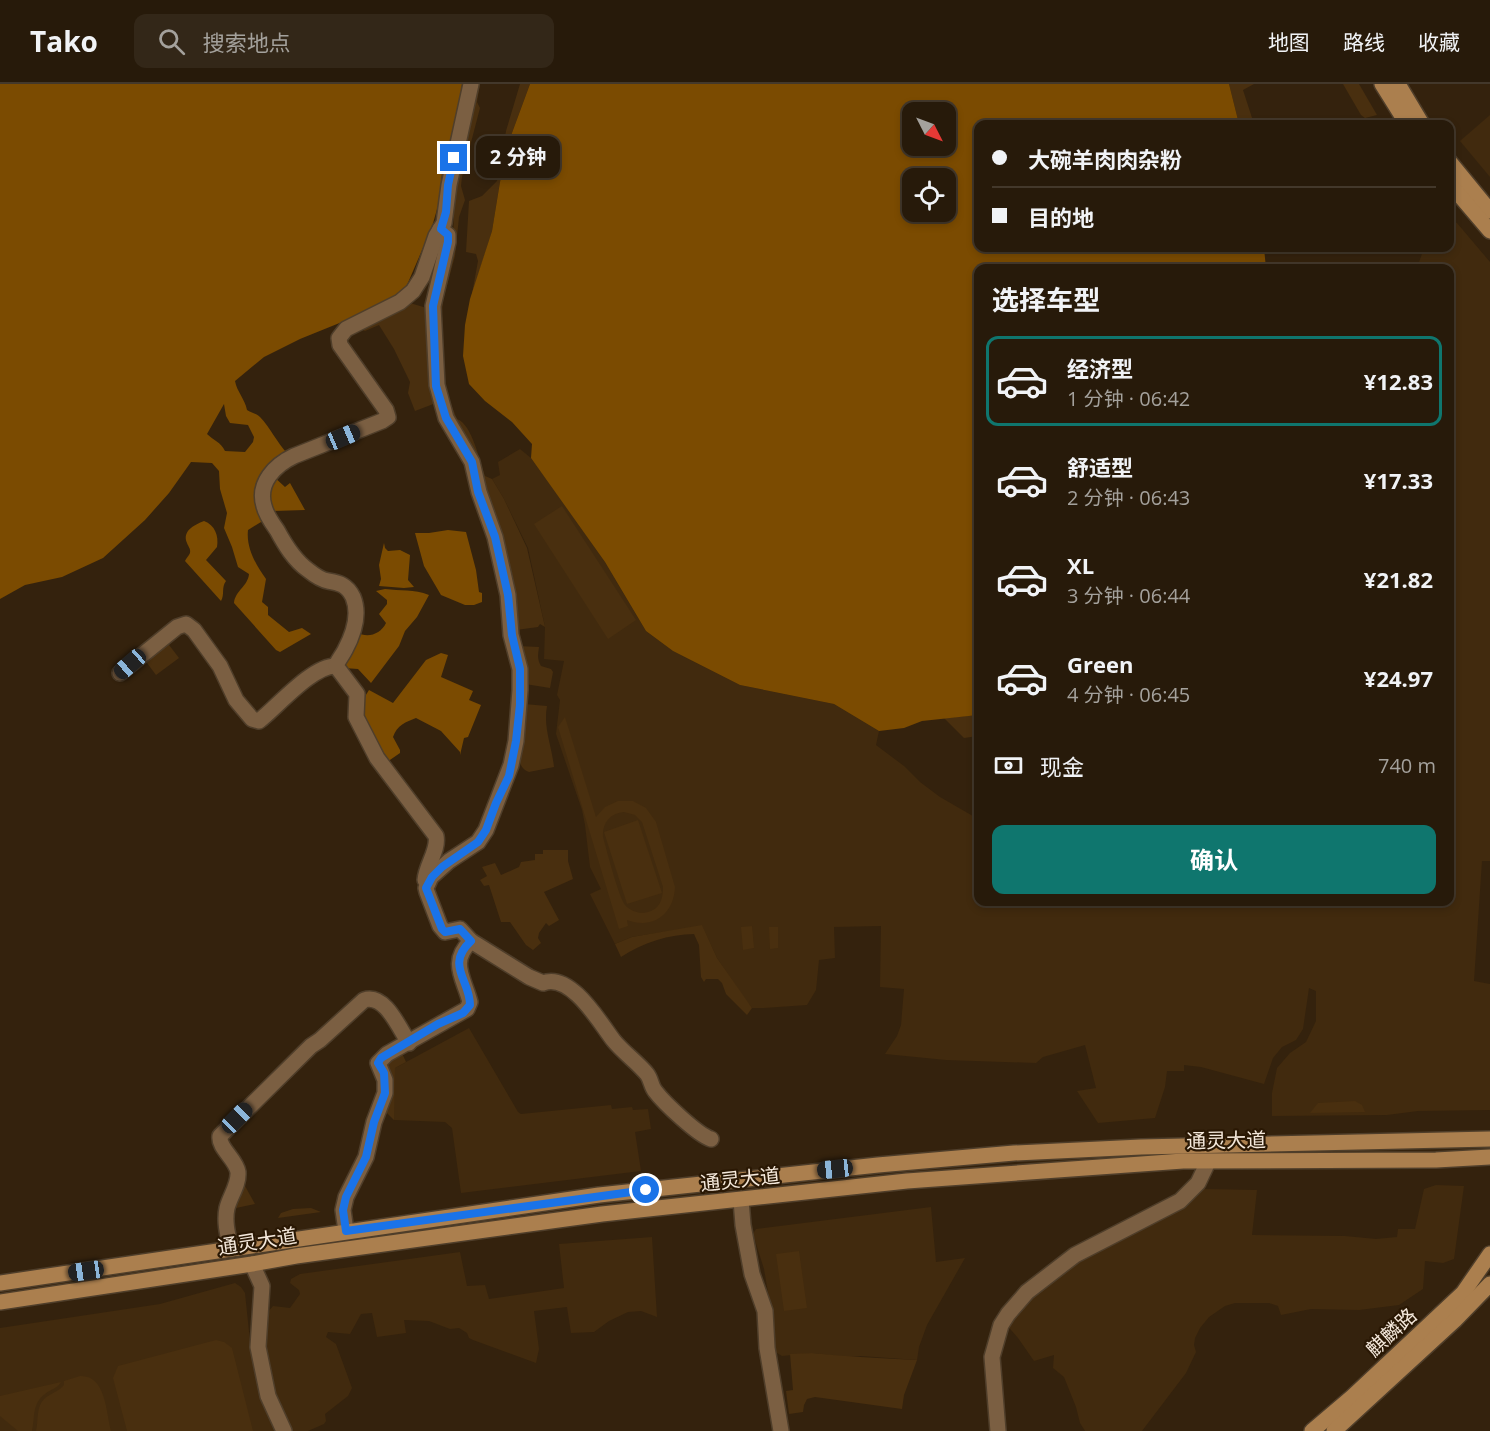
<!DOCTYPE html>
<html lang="zh">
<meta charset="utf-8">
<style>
body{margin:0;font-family:"Open Sans","Noto Sans SC",sans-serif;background:#332718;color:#f1f3f6;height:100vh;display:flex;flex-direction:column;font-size:22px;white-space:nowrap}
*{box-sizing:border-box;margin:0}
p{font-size:20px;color:#a4a19c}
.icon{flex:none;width:33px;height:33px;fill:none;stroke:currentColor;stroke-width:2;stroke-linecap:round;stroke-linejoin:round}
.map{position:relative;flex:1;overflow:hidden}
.panel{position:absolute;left:974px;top:180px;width:480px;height:642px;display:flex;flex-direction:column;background:#271a0a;border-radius:12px;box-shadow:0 3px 9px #0003,0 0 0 2px #43382b}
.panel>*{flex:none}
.top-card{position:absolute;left:974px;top:36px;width:480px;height:132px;border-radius:12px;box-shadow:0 3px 9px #0003,0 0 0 2px #43382b;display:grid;align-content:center;height:132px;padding:0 18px;background:#271a0a}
.needle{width:39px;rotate:132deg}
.fabs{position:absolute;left:902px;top:18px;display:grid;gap:12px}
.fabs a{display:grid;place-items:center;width:54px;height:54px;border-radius:12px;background:#271a0a;box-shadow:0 3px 9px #0003,0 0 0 2px #43382b;font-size:30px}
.end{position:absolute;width:27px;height:27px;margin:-14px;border:8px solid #1a73e8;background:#fff;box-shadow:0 0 0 3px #fff}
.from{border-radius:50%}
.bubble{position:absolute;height:42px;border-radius:12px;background:#271a0a;box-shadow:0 3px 9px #0003,0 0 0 2px #43382b;font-size:20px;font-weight:700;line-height:42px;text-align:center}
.car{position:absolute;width:18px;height:36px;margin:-18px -9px;border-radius:8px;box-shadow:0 0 4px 2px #0007;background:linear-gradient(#222 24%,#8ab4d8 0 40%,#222 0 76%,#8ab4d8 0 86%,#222 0)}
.top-card b{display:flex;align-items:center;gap:21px;height:57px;font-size:22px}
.top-card b+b{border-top:2px solid #43382b}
.top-card i{width:15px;height:15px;background:#f1f3f6}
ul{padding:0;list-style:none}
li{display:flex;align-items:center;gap:18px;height:90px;margin:0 12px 9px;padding:0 6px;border:3px solid transparent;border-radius:12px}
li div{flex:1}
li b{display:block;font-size:22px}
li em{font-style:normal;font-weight:700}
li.selected{border-color:#0f766e}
li>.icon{width:54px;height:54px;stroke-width:1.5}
h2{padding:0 18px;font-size:27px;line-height:72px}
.pay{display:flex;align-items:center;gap:15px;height:66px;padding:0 18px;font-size:22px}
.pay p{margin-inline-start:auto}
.primary-button{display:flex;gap:12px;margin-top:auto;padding:12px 18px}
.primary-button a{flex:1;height:69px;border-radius:12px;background:#0f766e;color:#fff;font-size:24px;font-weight:700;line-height:69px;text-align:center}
header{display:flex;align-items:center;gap:36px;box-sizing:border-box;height:84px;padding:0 30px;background:#271a0a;border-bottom:2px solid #43382b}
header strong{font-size:28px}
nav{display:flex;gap:33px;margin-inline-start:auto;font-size:21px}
.search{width:420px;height:54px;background:#332718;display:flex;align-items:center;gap:15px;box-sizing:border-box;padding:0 21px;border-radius:12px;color:#a4a19c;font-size:22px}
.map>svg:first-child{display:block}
</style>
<header>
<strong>Tako</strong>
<div class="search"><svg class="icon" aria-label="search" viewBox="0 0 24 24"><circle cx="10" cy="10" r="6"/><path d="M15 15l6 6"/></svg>搜索地点</div>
<nav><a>地图</a><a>路线</a><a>收藏</a></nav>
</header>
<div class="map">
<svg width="1490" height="1347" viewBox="0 0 1490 1347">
<rect width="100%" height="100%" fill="#34220d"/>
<!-- built -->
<g fill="#412a0e">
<path d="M1490,31V93L1460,57Z"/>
<path d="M1449,136L1457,139L1490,178V777H1482L1474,897L1490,900V1026L1418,1027L1387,1031L1272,1032V1009L1277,984L1290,969L1306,958L1316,937V907L1309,904L1303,945L1296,956L1282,963L1273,974L1264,1000L1201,983L1184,981V987H1167L1165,1003L1155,1034L1098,1039L1077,1007L1096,1004L1085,961L1043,973L1036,979L946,976L885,970L897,952L901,941L904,905L880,903L881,842L834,843L835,874L819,876L816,906L807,921L764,924H752L744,914L717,874L702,842L632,853L615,860L590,810L601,805L590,783L585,741L582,726L556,650L560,616L557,611L564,577L544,575L545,543L528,464L504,415L492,395L500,391L498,378L520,365L531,374L553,404L605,478L646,547L673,567L740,601L834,620L879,647L876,661L904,682L920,698L940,713L978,735V818H1449V184H1417L1424,164H1449Z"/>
<path d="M469,944L518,1028L521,1030L611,1021L612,1025L632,1023L633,1026L648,1025L651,1045L635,1048L641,1087L461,1109L452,1044L445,1038L394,1036V994L395,984Z"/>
<path d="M1436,1101L1464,1102L1454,1175L1443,1179L1425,1177L1423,1205L1399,1221L1359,1226L1311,1225L1281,1231L1278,1222L1269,1219H1235L1225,1222L1209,1233L1200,1244L1195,1254L1194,1261L1196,1268L1186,1289L1142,1347H1085L1080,1339L1076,1323L1064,1293L1053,1284L1054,1271L1034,1277L1018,1254L1005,1239L1057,1188L1204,1105L1257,1106L1252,1151L1345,1152L1376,1155L1397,1153L1398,1145H1415L1424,1105Z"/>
<path d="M931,1123L936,1178L965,1174L927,1241L919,1263L917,1276L861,1272L846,1273L812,1269L782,1272L777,1269L773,1263L770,1220L764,1185L753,1150L756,1145Z"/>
<path d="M652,1153L657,1233L641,1227L628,1228L609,1237L594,1248L571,1249L567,1223L534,1227L539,1265L536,1279L473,1256L469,1254L467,1249L459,1244L450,1245L429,1237L404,1236L406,1249L377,1253L372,1229L361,1230L350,1250L328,1248L326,1253L336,1260L352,1304L348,1312L325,1330L326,1337L324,1340L308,1347H292L276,1314L264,1263L267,1229L273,1222L290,1224L300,1210L299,1206L290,1199L291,1195L300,1190L460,1168L467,1202L485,1201L489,1215L564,1204L559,1160Z"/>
<path d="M235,1199L241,1203L245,1209L250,1257L261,1313L276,1347H0V1244L160,1220Z"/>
</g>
<!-- green -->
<g fill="#492f0f" fill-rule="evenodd">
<path d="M476,0H480L477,18L480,24L462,93L461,102L465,116L459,133L455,172L443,216L442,230L445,305L457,335C472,340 480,378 485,392L492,395L504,415L527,464L545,543L540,540L538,543L516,546L514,526L442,312L437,231L453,154L455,105Z"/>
<path d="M520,0H530L509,57L500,98L492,147L471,215L478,177L476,170L466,168L469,117L482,112L497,97L506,47Z"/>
<path d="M1229,0H1254L1243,6L1254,40H1239Z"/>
<path d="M1343,0H1359L1377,31L1365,34L1361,31Z"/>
<path d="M410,219L430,225L436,319L415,327L408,309L410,298L394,265L379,241L365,247L359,244Z"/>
<path d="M562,422L636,536L608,555L534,440Z"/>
<path d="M166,557L179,574L156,591L144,575Z"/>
<path d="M517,562L539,563C538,571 537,575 541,582L551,585L553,588L550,604L525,600Z"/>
<path d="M524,620L547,622C543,644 552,662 554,683L529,688C509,682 522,637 524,620Z"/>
<path d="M978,631V652L964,654L944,634Z"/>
<path d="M565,633L596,733L605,723L618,717H633L646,724L656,738L675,803C674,830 653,846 627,836L628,842L619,845L558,643ZM624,728L635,731L642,738L663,803C663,813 661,823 651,827C642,831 631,828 625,821C618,811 607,767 603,753C602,739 610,729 624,728Z"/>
<path d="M638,736L662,809L627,820L604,748Z"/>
<path d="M543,766H568V777L573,795L544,808L559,836L549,842L546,839L539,849L538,854L541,859L533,866L526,861L510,838H501L489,801L484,802L480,796L487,792L482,783L495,779L501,791L519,783L521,778L535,776V770H543Z"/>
<path d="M702,841L717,874L752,924L747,931L726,910L722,899L718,895H706L704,898L701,893L699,861L694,850C670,850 642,859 621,873L615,860L632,853Z"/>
<path d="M752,842L754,864L743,866L741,843Z"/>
<path d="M769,843H778V864L770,865Z"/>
<path d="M401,967L406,978L395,984L394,1036L383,1025L389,991L387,979Z"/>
<path d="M1355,1017L1362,1021L1365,1028L1310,1029L1318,1019Z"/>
<path d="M245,1102L255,1120L236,1124L232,1118L235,1112Z"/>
<path d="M311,1124L321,1128L278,1134L281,1129L293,1125Z"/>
<path d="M799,1167L807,1224L784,1227L776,1170Z"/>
<path d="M216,1256L224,1258L232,1264L253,1347H127L113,1294L118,1282Z"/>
<path d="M812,1269C847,1273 882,1274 917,1276L904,1311L902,1325L815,1313L807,1315L804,1321L803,1328L789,1330L786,1307L793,1306L790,1270Z"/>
<path d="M80,1292C106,1291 106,1328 111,1347H36C39,1335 35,1320 48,1312C54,1308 59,1307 64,1301V1297Z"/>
<path d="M61,1298C57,1305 51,1305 45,1310C32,1319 35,1334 32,1347H18L0,1332V1312Z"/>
</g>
<!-- forest -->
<g fill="#7b4b01" fill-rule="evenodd">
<path d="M0,0H462L456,44L443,80L439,118L432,143L407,201L384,221L300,255L264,273L235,297C237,308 245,315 247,326C251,329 256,329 260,333C270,343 277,359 288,370L274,379L266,435L248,446C246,464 256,481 266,495L262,518L268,523V531L289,548L302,544L311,550L280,568L276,566L234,519C235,507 248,502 249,490L238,483L232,463L224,444L227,429L220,405L219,387L212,379L191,378L169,409L145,436L103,474L62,493L25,501L0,515ZM224,320L226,332L230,339L248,341L254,353L253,358L245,368L225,367C221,358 213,356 207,350Z"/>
<path d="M530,0H1229L1239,40H978V164H1264L1266,184H978V631L922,637L904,644L879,647L834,620L740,601L673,567L646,547L605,478L531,374L532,360L512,338L485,317L469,300L463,272L465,241L470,215L492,147L500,98L509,57ZM912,28H945V62H912ZM945,94V128H912V94Z"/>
<path d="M273,392L285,403L290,399L305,426L273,427L267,406Z"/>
<path d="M204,437C215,441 219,452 217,463L206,476L226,497C221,504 225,510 221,517L185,477C186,474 189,472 190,469C191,465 188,462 187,459C182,447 194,441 204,437Z"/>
<path d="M448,446L466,448L476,486L479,508L482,509V518L474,521H465L441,511L424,482L415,449H429Z"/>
<path d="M384,459L385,464L388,467L400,466L410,471L408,496L414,503L404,504L379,502L381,495L379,481Z"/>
<path d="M385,505C400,507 414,505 429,511L417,533L405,547L399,562L371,599L358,585L344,584L343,574L357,548C367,555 381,550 386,539L379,530L387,520V516L376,507Z"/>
<path d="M441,569L448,571L441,593L473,607L469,616L481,621L468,653L464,654L460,671V668L441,647L416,634C406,638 397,641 393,653L400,666V669L387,678L363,636L364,614L369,606L393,619L426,576Z"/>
</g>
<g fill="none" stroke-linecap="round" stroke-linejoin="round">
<!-- street casing -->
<g stroke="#4f3e2a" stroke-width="18">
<g id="street">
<path d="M440,145L448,151V158L433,222L437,301L446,334L472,378L479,408L495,453L508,511L511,551L520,585V606L516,657L511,681L486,746L478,758L449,777L431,793L426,804L427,808L440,842L445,848L460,845L471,857L529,893L543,899C571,888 600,939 614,957C624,969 637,978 647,990C651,995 651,1002 655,1007C664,1019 698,1051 711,1055"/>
<path d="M120,589L177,543L186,540L194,546L220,582L236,616L252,635L259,637C277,623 313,581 336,582"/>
<path d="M428,799L425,796C426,781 439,766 436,752L377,674L356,633L357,610L336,582C338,576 342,572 345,566C353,551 360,530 353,513C347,501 340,499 328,497C321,496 313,490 308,486C294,476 285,461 277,446C272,439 266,431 264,422C257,399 275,381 294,372L382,337L388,333L386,326L340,261L339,254L346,245L400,218L413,207L422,193L436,152L444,139L449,101L471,0"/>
<path d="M741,1116L743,1141L752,1190L765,1227L767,1264L781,1347"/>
<path d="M346,1147L343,1126L346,1113L366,1073L374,1038L385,1009V996L378,979L387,970L467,925L470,918C464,894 449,878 471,857"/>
<path d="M231,1165C228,1152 224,1138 227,1124C230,1112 239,1101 238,1088C236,1075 218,1064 220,1052L311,962L320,956L364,916C385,909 399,944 409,959"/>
<path d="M252,1180L262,1202L258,1263L268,1312L284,1347"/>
<path d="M998,1347L992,1273L1001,1241L1008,1230L1027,1208L1075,1171L1180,1117L1198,1099L1208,1078"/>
</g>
</g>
<!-- secondary casing -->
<g stroke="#4f3e2a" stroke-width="18">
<g id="secondary">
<path d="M1382,0L1407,40"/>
<path d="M1398,0L1422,40"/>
<path d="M1449,77L1490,127"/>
<path d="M1449,99L1490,147"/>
<path d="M0,1199L599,1111L878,1081L1014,1069L1141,1063L1490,1055"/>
<path d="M0,1218L252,1180L296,1172L602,1130L907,1097L1183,1077L1436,1076L1490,1073"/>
<path d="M1312,1347L1352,1313L1463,1209L1490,1170"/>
<path d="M1334,1347L1455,1236L1490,1200"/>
</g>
</g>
<!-- street -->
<use href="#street" stroke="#7b5f42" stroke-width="15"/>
<!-- secondary -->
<use href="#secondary" stroke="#ab7f4e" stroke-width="15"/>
</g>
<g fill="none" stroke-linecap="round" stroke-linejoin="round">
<!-- route -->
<path stroke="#1a73e8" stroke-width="8" d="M454,74L448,101L446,128L441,145L448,151V158L433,222L436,302L446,334L472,378L478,408L495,453L508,511L512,551L520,585V621L516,657L509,692L496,719L486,746L478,758L442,783L432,793L426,804L442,845L445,848L460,845L471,857C445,881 470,896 470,921L463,929L438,940L381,974L378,979L384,989L385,1009L374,1038L366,1073L346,1113L343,1126L346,1147L646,1106"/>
</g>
<g text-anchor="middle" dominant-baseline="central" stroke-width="4.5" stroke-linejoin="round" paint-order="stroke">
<!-- street labels -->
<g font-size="20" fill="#f5e9dc" stroke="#2a1804">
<text transform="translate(1226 1056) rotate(-1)">通灵大道</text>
<text transform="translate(740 1095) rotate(-6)">通灵大道</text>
<text transform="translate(257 1157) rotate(-9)">通灵大道</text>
<text transform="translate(1391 1248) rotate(-43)">麒麟路</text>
</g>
</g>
</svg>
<div class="fabs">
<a><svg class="needle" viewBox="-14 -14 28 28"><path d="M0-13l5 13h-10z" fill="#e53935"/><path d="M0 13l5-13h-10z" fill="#a4a19c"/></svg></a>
<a><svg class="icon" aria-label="locate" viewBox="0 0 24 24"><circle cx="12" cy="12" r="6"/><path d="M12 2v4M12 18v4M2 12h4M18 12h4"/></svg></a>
</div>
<i class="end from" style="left:646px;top:1106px"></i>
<i class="end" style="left:454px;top:74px"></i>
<div class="bubble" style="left:476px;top:52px;width:84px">2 分钟</div>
<i class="car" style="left:343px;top:353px;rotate:67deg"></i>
<i class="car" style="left:130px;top:580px;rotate:229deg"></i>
<i class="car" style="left:237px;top:1034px;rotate:45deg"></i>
<i class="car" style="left:835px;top:1085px;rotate:264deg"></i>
<i class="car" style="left:86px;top:1187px;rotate:262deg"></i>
<div class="top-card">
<b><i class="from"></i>大碗羊肉肉杂粉</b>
<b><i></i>目的地</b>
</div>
<section class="panel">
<h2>选择车型</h2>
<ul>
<li class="selected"><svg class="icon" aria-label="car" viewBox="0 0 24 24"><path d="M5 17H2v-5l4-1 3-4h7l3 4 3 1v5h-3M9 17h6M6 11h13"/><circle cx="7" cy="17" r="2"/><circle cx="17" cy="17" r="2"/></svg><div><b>经济型</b><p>1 分钟 · 06:42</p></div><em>¥12.83</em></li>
<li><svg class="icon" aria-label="car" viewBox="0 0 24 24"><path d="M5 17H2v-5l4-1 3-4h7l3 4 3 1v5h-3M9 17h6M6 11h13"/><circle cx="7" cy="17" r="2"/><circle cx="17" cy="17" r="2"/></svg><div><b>舒适型</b><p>2 分钟 · 06:43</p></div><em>¥17.33</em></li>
<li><svg class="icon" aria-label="car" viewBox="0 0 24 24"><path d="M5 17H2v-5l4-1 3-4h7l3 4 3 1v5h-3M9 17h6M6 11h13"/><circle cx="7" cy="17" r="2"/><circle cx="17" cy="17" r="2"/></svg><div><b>XL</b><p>3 分钟 · 06:44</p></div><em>¥21.82</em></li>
<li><svg class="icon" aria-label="car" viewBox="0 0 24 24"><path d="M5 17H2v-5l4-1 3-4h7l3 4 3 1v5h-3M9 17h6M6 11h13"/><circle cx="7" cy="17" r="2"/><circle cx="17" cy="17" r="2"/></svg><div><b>Green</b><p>4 分钟 · 06:45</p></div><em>¥24.97</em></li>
</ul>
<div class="pay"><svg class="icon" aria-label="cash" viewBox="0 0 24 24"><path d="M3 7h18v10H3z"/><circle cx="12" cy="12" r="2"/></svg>现金<p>740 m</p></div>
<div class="primary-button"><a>确认</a></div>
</section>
</div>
